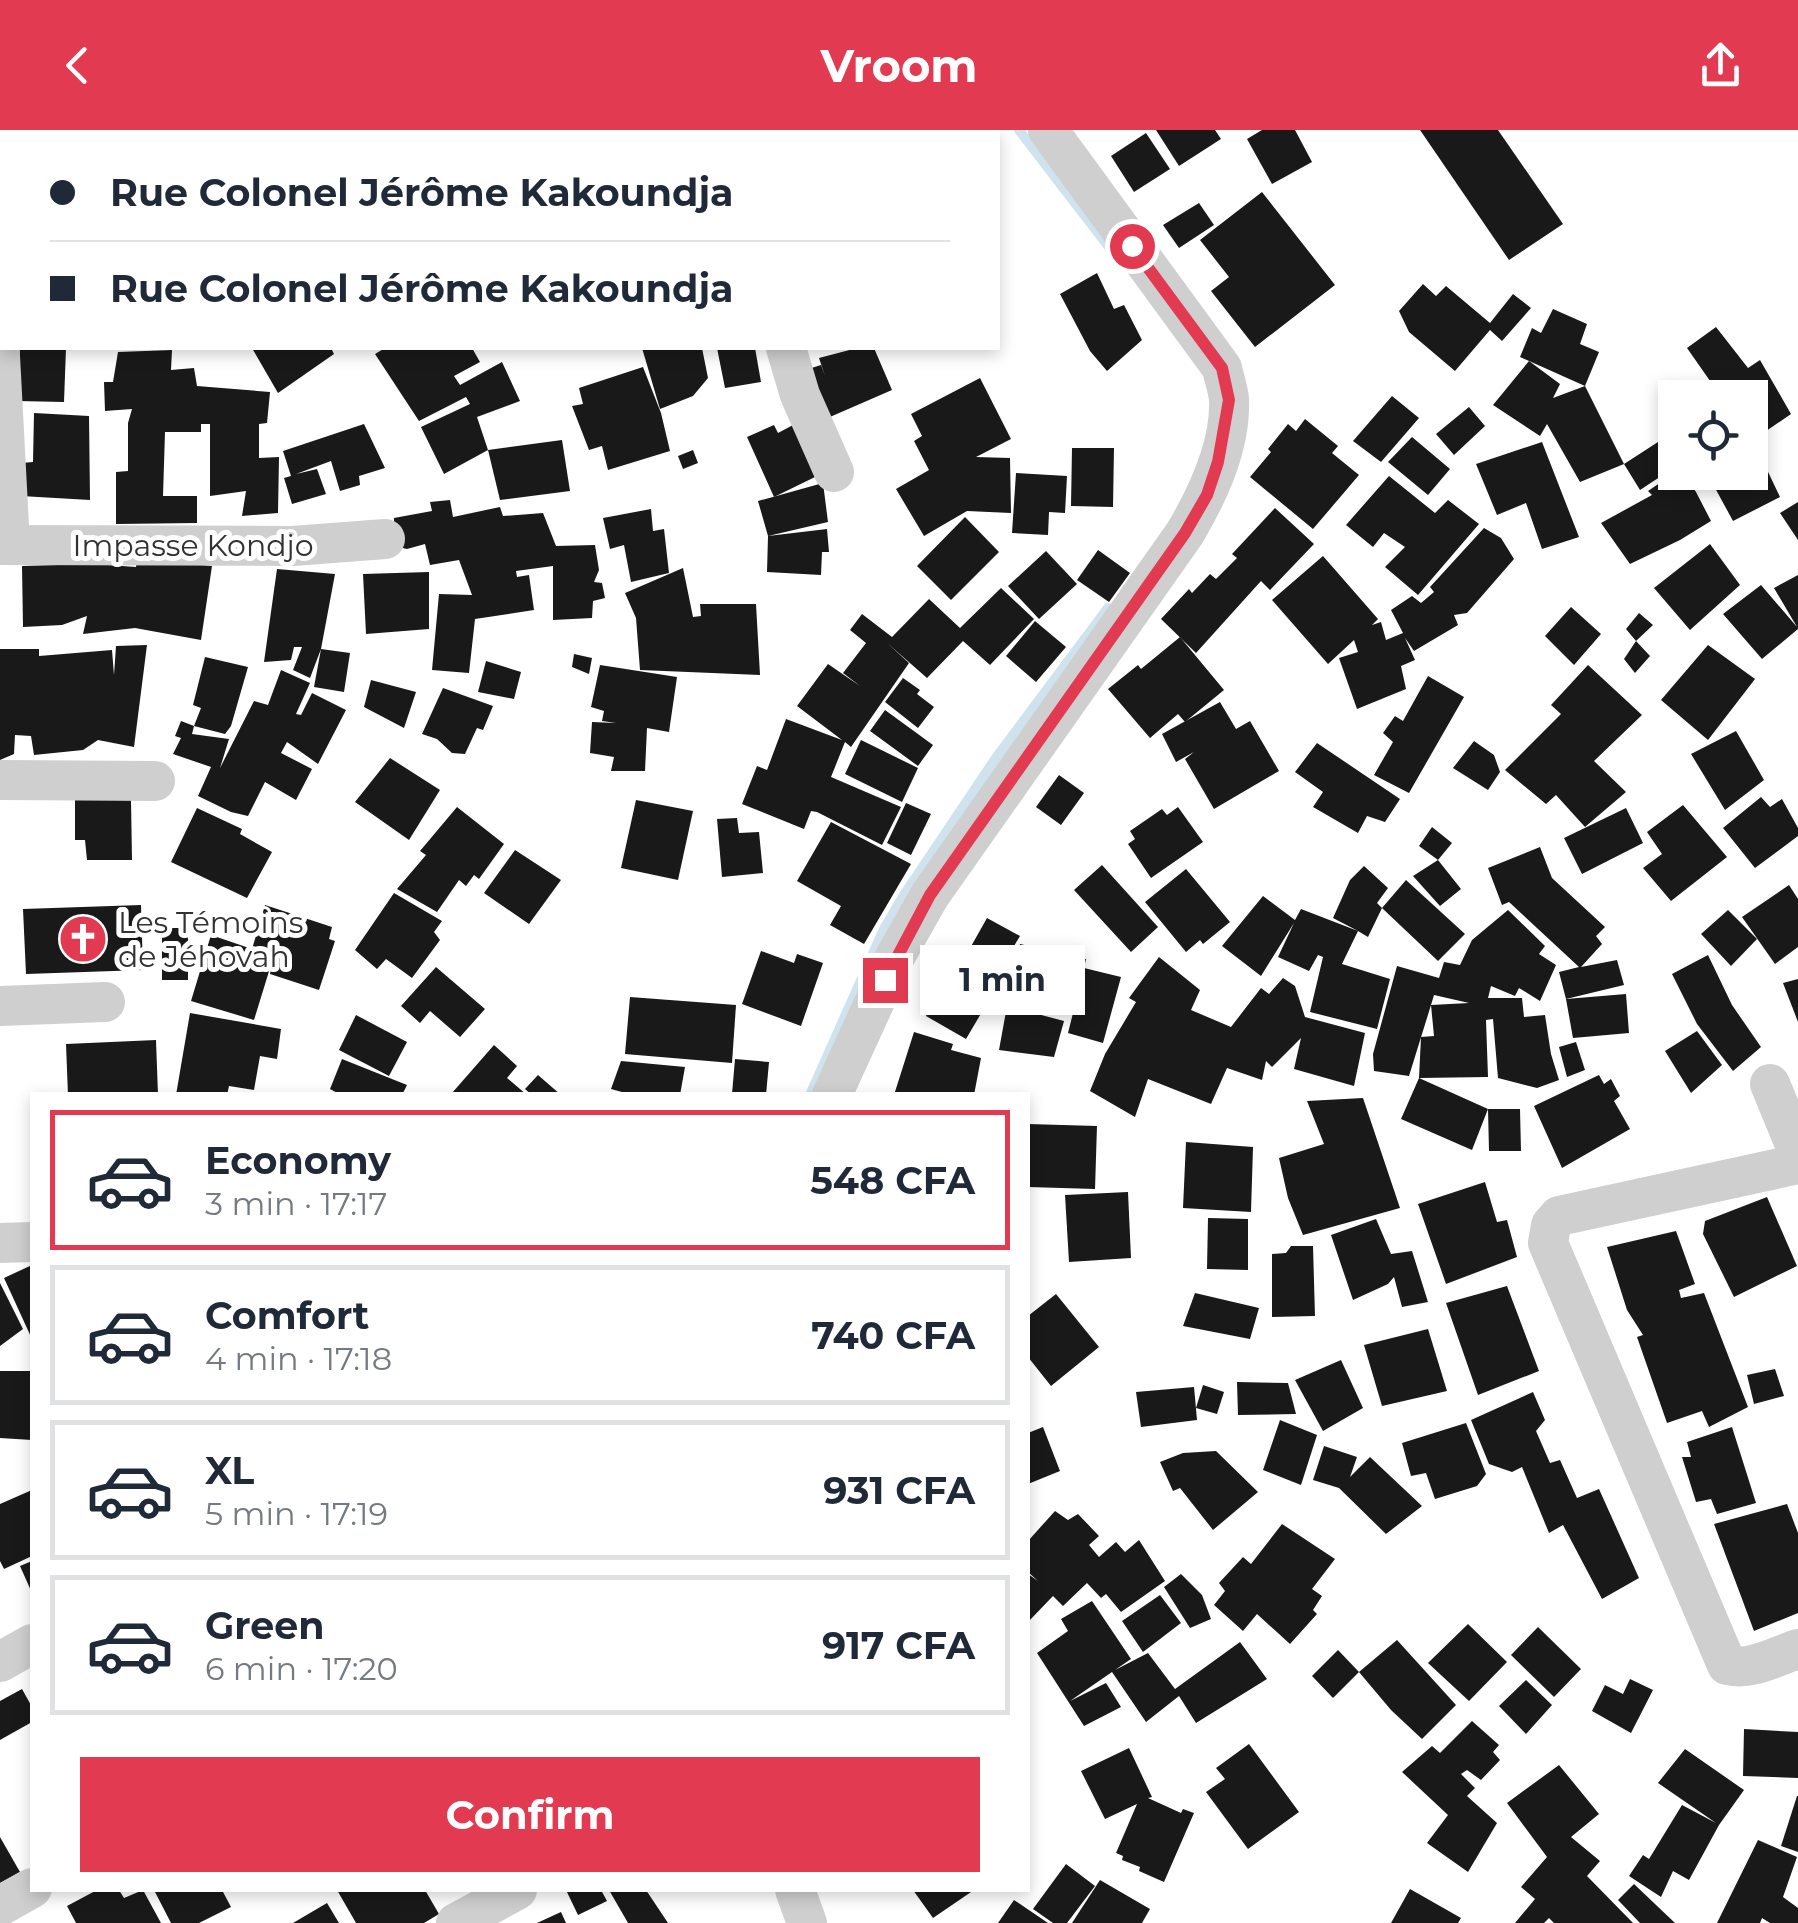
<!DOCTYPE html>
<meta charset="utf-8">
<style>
body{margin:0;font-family:Montserrat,sans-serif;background:#f6f6f7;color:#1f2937;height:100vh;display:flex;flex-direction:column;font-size:38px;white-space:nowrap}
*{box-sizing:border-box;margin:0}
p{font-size:32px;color:#747a83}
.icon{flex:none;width:55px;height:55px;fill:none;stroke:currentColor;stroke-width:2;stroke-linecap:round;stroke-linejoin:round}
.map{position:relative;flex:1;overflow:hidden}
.sheet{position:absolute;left:30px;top:962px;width:1000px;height:800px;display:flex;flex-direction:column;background:#fff;border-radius:0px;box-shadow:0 5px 15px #0003}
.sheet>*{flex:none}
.guide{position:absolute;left:0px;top:0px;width:1000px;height:220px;box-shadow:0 5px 15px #0003;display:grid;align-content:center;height:220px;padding:0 50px;background:#fff}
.fabs{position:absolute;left:1658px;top:250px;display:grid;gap:20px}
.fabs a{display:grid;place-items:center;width:110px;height:110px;border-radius:0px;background:#fff;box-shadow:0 5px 15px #0003;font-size:50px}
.end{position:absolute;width:45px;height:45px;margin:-22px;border:12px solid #e23b51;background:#fff;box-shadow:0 0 0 5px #fff}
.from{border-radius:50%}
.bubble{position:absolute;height:70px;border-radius:0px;background:#fff;box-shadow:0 5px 15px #0003;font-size:32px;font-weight:700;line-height:70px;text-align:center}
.guide b{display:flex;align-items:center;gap:35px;height:95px;font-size:38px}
.guide b+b{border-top:2px solid #e0e1e3}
.guide i{width:25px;height:25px;background:#1f2937}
ul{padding:18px 0 0;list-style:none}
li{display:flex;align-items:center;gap:30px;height:140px;margin:0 20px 15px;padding:0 30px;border:5px solid #e0e1e3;border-radius:0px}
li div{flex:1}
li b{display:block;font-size:38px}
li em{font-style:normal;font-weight:700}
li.current{border-color:#e23b51}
li>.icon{width:90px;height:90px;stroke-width:1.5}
.cta{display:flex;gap:20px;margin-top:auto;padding:20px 50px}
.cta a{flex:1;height:115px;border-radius:0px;background:#e23b51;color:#fff;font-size:40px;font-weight:700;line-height:115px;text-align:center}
header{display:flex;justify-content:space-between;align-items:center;height:130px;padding:0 50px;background:#e23b51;color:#fff;font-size:45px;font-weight:700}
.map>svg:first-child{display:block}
</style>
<header><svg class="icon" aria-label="back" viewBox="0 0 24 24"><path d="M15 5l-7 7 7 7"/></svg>Vroom<svg class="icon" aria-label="share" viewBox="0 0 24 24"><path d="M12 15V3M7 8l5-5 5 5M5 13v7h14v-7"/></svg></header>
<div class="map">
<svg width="1798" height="1793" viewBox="0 0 1798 1793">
<rect width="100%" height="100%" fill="#fff"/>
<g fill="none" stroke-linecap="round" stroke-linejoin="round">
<!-- stream -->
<g stroke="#cee3ed" stroke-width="10">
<path d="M1019,0L1116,126"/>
<path d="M810,965L884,799L904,765L996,628L1108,478"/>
</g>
</g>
<!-- building -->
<g fill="#191919">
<path d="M1156,0H1215L1221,9L1179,36Z"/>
<path d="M1262,0H1295L1312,32L1272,54L1247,9Z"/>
<path d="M1420,0H1498L1563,94L1509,130Z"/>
<path d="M1146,3L1170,39L1134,62L1111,26Z"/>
<path d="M1262,62L1335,155L1255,217L1211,161L1229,147L1200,110Z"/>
<path d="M1199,73L1214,95L1179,118L1163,95Z"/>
<path d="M1097,143L1114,179L1124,175L1142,210L1107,241L1090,221L1060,164Z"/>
<path d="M1423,154L1436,166L1446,156L1490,193L1513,164L1531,178L1502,211L1490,200L1455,241L1409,202L1399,181Z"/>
<path d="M1553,179L1587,194L1580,214L1599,222L1585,256L1520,227L1532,198L1541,203Z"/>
<path d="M1716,197L1748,238L1760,230L1791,284L1750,312V268H1722L1687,218Z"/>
<path d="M20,218H66L64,272L17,271Z"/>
<path d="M252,218H331L334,224L278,263Z"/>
<path d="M385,218H472L480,232L454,246L460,255L502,232L520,271L477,287L488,320L444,344L421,297L470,274L466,267L419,291L375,224Z"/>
<path d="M642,218H702L708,248L693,266L660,279Z"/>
<path d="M717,218H755L761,252L725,258Z"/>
<path d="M857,218H874L892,260L823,290L802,241L821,235L825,246L819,228Z"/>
<path d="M172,220L171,240L194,238L197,256L270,262L267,293L259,294V328L279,327L278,383L242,386L246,361L210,366V294H201V302H165L163,366H197V393L116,394V342L128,341V293L132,279L105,281L104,252H113L118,222Z"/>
<path d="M1529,231L1560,254L1553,268L1585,256L1624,334L1675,301V337L1640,360L1624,334L1580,352L1547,294L1540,306L1493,275Z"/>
<path d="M643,237L661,283L670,321L608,340L602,316L589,320L572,276L583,274L579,258Z"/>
<path d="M980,248L1011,309L976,327L1010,328L1011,383L967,381L924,406L896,359L929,340L914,311L922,306L911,284Z"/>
<path d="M1392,266L1419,288L1381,332L1353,311Z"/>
<path d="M1469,277L1485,296L1454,325L1436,304Z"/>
<path d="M34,283L89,286L90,370L21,366V333L33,332Z"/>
<path d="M1305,289L1338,316L1332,323L1359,345L1313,399L1250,347L1271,322L1268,319L1288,294L1296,301Z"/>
<path d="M364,294L385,338L359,346L360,355L340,361L331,331L296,344L317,339L326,364L292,374L284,348L291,346L283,321Z"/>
<path d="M774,295L778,303L793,295L815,347L774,367L747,307Z"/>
<path d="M1412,307L1450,339L1428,365L1388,332Z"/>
<path d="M562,310L570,361L500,370L488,320Z"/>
<path d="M1542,312L1579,407L1542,419L1526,373L1497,385L1476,334Z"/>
<path d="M1072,318H1114L1113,377L1071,376Z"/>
<path d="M693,320L698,333L683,339L678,326Z"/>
<path d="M1759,323L1780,367L1733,391L1708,345L1750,342V327Z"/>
<path d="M1676,342H1682L1696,362L1711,391L1680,410L1630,434L1601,393L1652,365L1648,361Z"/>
<path d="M1016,343L1067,346L1065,383L1049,382L1048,405L1012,403Z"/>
<path d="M1389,346L1435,383L1448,370L1479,394L1418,465L1385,437L1405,417L1384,403L1373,417L1346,395Z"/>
<path d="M823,353L828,392L768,406L827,399L829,422H822L821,445L767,442L768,406L758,371Z"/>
<path d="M450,370L453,387L500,377L503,386L543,383L556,416L595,415L599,440L594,452L602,453L605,468L593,471L592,488L553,490V436L516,441L517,447L529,445L534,480L475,489L469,543L432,540L439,464L472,465L459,430L430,435L425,414L407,419L394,416V388L432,381L430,372Z"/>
<path d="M1798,372V410L1780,383Z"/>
<path d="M1275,378L1314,414L1270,460L1261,451L1196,523L1161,489L1189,459L1192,463L1210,444L1216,449L1237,428L1232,424Z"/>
<path d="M651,379L653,401L664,399L669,443L631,452L624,415L610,419L603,388Z"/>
<path d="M965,387L999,422L951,470L917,436Z"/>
<path d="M1484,398L1501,408L1514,429L1467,483L1454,485L1458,495L1414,521L1405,508L1415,530L1401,536L1406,559L1357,579L1339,528L1358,522L1354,510L1328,534L1272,470L1323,426L1378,489L1372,495L1381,492L1386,510L1403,503L1391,480L1412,466L1421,473L1434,462L1430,457Z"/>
<path d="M1710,414L1740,455L1690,500L1654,458Z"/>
<path d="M1098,420L1130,443L1109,472L1077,450Z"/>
<path d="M1046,421L1077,454L1039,489L1008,456Z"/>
<path d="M137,429L212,436L201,510L135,498L83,504L87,486L62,495L23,497L22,436L94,434L136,437Z"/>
<path d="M683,438L693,487L701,486L700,474H756L760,545L640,540L636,488L625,463Z"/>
<path d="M277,439L335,444L321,519L350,523L344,562L314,557L321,519L310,548L293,540L302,517H294L291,530L264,532Z"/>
<path d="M429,442V499L366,504L363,444Z"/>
<path d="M1798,445V499L1762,529L1723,484L1761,455L1797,497L1774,458Z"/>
<path d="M1001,458L1034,489L990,535L963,511L927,548L886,512L909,533L851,617L845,612L831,647L901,677L882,715L817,682L811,681L804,699L742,674L757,636L767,640L786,589L842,610L797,576L828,534L860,556L843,543L866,513L850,500L862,484L892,507L929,469L960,498Z"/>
<path d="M1571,477L1601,504L1574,535L1545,506Z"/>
<path d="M1639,483L1653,495L1636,511L1650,526L1635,543L1624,529L1636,511L1626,499Z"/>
<path d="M1035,491L1066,517L1036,552L1006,526Z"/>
<path d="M1180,507L1224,560L1185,592L1178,584L1150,608L1108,559L1138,535L1141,539Z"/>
<path d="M147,515L134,617L98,610L83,620L34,625L31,606L15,605L14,624L0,630V519H39V526L112,520L114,545L116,516Z"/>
<path d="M1708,515L1755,549L1708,610L1661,570Z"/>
<path d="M574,524L592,528L589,544L572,537Z"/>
<path d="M205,527L248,537L231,596L225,604L194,596L201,578L193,575Z"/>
<path d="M486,531L521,542L514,569L478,562Z"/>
<path d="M600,535L677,547L669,602L647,598L645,641H611L614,627L590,623L592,592L616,593L602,591L604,581L591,577Z"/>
<path d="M1588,535L1642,585L1594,631L1626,662L1585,697L1556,665L1546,674L1505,640L1561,584L1551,575Z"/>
<path d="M281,540L310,553L296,584L301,585L312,563L346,580L318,634L287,612L281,623L312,639L296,670L265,652L248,686L231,682L198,666L211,637L173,624L181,608L175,606L181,591L194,596L192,604L229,609L220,638L254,571L268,575Z"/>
<path d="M1428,546L1464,567L1409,663L1374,645L1393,612L1383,603L1395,586L1403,591Z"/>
<path d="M903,548L920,560L917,564L934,577L918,598L885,572Z"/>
<path d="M371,550L416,562L404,598L364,577Z"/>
<path d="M443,558L493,576L483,600L477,598L465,624L452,623L437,609L422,604Z"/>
<path d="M1220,572L1236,599L1250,591L1279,641L1214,679L1185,629L1194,622L1176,632L1162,604Z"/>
<path d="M885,580L933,615L918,636L870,601Z"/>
<path d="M1736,601L1764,650L1725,680L1691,624Z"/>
<path d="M861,610L918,638L902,672L845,644Z"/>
<path d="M1474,611L1494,625L1500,642L1488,660L1453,638Z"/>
<path d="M1317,613L1400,669L1385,692L1367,686L1358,703L1313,677L1323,662L1295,642Z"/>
<path d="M390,628L440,660L409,710L355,672Z"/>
<path d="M1059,645L1084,663L1061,695L1036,677Z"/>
<path d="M1761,667L1770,677L1782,669L1798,698V706L1755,738L1723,698Z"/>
<path d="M75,670H131L132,730H87L85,710H75Z"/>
<path d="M636,670L693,681L678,750L621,738Z"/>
<path d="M906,673L931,684L911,725L887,713Z"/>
<path d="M1683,675L1727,727L1671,771L1643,738L1662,724L1647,702Z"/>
<path d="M457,677L504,714L479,749L474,745L466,756L459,750L437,782L397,759L426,725L420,721Z"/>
<path d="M1178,677L1203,712L1151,748L1128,714L1135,709L1130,701L1162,679L1167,685Z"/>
<path d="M197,678L242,699L240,704L272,722L247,768L171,732Z"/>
<path d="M1626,678L1643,713L1582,744L1564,708Z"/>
<path d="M737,688L739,703L759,702L763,743L722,747L717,689Z"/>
<path d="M831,692L911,734L864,814L830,795L841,776L797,751Z"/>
<path d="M1432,697L1452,713L1438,730L1461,759L1440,776L1413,746L1438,730L1419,716Z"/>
<path d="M1540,717L1552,748L1605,797L1596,806L1602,814L1581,837L1617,830L1624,855L1566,869L1559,842L1579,837L1509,772L1502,775L1488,738Z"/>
<path d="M515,720L561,750L529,794L484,763Z"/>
<path d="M1102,735L1158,797L1131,822L1074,760Z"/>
<path d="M1364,736L1388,758L1377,773L1382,778L1368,807L1358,801L1342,834L1390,849L1377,899L1310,882L1323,827L1318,825L1309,841L1278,827L1294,793L1261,846L1222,816L1263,766L1295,790L1301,779L1358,801L1333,788L1350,750Z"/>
<path d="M1186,739L1230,792L1203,814L1200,810L1186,822L1145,772Z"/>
<path d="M1406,750L1465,804L1438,831L1382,778Z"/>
<path d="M1789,755L1798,769V817L1775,834L1742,787Z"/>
<path d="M394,763L442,791L434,802L440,810L412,848L386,829L377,839L355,820Z"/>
<path d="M141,775L143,840L26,844L23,779Z"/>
<path d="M265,775L332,797L329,809L335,811L319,860L270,844L274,825L254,890L191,871L211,805L252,819Z"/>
<path d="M1508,780L1545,816L1539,824L1556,835L1540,871L1519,858L1515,866L1491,856L1488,868H1522L1524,887L1545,885L1551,924L1559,950L1537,958L1498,948L1493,889L1486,890L1488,947L1419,948L1488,979L1472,1020L1401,989L1419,948L1421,907L1434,906L1431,875L1469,873L1434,865L1431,875L1409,946L1374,941L1373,924L1397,836L1439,848L1444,832L1460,835L1472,810Z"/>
<path d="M1728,780L1757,809L1731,836L1701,804Z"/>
<path d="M987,788L1020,806L1001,838L969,820Z"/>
<rect x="162" y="798" width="26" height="52"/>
<path d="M1020,814L1086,829L1084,838L1121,847L1103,913L1068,903L1073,883L1007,868Z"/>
<path d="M761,821L794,833L797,824L823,833L801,896L742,874Z"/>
<path d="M1708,825L1732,875L1761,917L1733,941L1697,894L1672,844Z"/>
<path d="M1159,827L1200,860L1191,880L1231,897L1261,858L1269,864L1283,848L1295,856L1305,887L1365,903L1354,956L1294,939L1301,908L1272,937L1266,931L1262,950L1227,938L1211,974L1148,949L1135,987L1090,961L1105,924L1136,872L1129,868Z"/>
<path d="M436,837L485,879L460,907L430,881L420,893L401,876Z"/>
<path d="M1798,849V892L1783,853Z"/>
<path d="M943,851L967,860L986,875L966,909L926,886Z"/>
<path d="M1626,864L1629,903L1573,908L1566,869Z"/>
<path d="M630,867L736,875L732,933L625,924Z"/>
<path d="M1007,876L1064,891L1054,927L999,920Z"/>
<path d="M190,883L281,899L277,929L260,926L254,960L229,956L227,965H176Z"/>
<path d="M356,885L407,912L389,946L339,920Z"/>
<path d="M1697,901L1722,935L1691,963L1665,921Z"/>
<path d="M914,902L953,914L951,920L981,928L974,965H894Z"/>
<path d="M156,910L158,965H68L66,914Z"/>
<path d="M1576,912L1585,940L1567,947L1559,917Z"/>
<path d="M494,915L517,936L507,948L527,965H455L452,963Z"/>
<path d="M342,929L407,955L402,965H341L330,959Z"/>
<path d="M735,929L769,932L766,965L732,964Z"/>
<path d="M621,931L685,937L680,965H633L611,959Z"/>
<path d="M538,945L561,965H532L525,959Z"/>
<path d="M1599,945L1604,954L1611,949L1620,966L1614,971L1630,999L1562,1038L1534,976Z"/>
<path d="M1363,968L1400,1078L1303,1105L1288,1068L1279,1028L1324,1014L1307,971Z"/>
<path d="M1488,979H1520L1521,1021H1489Z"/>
<path d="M1028,994L1097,996L1095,1059L1028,1057Z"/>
<path d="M1186,1012L1253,1017L1251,1082L1183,1078Z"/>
<path d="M1485,1052L1497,1092L1507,1090L1517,1127L1446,1154L1418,1074Z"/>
<path d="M1128,1062L1131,1128L1069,1132L1065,1065Z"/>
<path d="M1767,1067L1797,1136L1734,1167L1703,1104L1705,1091Z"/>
<path d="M1208,1088L1248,1089V1140L1207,1139Z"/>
<path d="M1376,1089L1391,1124L1412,1121L1428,1172L1402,1177L1394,1147L1388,1154L1353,1170L1331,1105Z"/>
<path d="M1676,1101L1695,1154L1679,1160L1681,1168L1704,1163L1748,1277L1709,1297L1702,1281L1667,1293L1637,1207L1643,1205L1627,1180L1607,1117Z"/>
<path d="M1291,1116H1313L1315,1186L1272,1187V1124L1286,1123Z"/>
<path d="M32,1135V1209L4,1148Z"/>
<path d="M0,1153L23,1199L0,1216Z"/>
<path d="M1507,1156L1539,1241L1478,1265L1446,1173Z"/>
<path d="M1195,1163L1259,1178L1250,1209L1183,1196Z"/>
<path d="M1056,1164L1099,1217L1051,1256L1028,1227V1186Z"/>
<path d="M1428,1199L1447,1261L1382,1276L1364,1215Z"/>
<path d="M1341,1230L1363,1278L1323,1301L1295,1250Z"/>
<path d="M1775,1239L1784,1266L1754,1274L1747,1245Z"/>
<path d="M0,1241H32V1310L0,1308Z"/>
<path d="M1237,1252L1288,1253L1296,1284L1238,1285Z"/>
<path d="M1203,1255L1224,1262L1217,1284L1196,1278Z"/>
<path d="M1194,1257L1197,1290L1141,1297L1136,1262Z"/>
<path d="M1533,1262L1545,1290L1536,1301L1550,1333L1560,1330L1577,1368L1599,1359L1639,1448L1602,1469L1563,1395L1549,1403L1522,1337L1512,1342L1489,1334L1471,1290Z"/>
<path d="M1280,1290L1317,1305L1301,1355L1263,1340Z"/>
<path d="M1466,1293L1486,1344L1477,1356L1435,1369L1426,1343L1411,1346L1402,1313Z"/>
<path d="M1043,1297L1060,1341L1028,1354V1303Z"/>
<path d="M1732,1297L1756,1373L1717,1384L1711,1369L1696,1372L1682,1327H1691L1687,1312Z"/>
<path d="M1324,1316L1357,1327L1350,1347L1370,1327L1422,1376L1386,1404L1339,1358L1313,1350Z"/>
<path d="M1216,1321L1258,1362L1213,1400L1180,1358L1173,1361L1160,1332L1183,1323Z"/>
<path d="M32,1360V1426L4,1439L0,1431V1374Z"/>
<path d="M1787,1374L1798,1403V1483L1754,1501L1714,1394Z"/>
<path d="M1055,1381L1068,1390L1078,1384L1099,1406L1089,1415L1099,1427L1116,1412L1125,1422L1139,1410L1165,1451L1121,1482L1106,1464L1101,1468L1087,1453L1063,1476L1053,1466L1028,1492V1444L1038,1451L1028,1442V1411Z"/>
<path d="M1282,1394L1335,1429L1312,1459L1322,1466L1313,1480L1317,1484L1290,1514L1257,1484L1243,1501L1214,1475L1225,1461L1219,1453L1243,1427L1251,1434Z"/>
<path d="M32,1431V1463L20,1436Z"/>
<path d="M1181,1444L1202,1465L1211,1489L1190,1498L1164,1457Z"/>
<path d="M1160,1465L1181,1493L1143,1522L1122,1491Z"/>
<path d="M1092,1471L1131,1529L1115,1540L1148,1523L1175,1559L1240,1512L1267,1549L1196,1593L1179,1566L1146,1592L1112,1542L1070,1571L1106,1553L1121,1577L1084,1596L1037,1523L1068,1501L1061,1489Z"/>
<path d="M1468,1494L1507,1532L1469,1571L1428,1533Z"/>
<path d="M1538,1497L1581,1539L1554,1567L1511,1525Z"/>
<path d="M1397,1510L1456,1575L1422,1609L1391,1580L1359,1542Z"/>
<path d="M1338,1520L1359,1542L1333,1568L1312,1546Z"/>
<path d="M1630,1549L1653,1560L1631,1603L1592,1581L1605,1555L1623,1564Z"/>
<path d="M1526,1550L1552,1575L1526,1604L1499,1576Z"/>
<path d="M22,1559L32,1577V1592L0,1610V1571Z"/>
<path d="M1472,1591L1499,1615L1493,1622L1500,1630L1481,1650L1467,1640L1461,1644L1475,1658L1467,1666L1497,1693L1468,1742L1427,1713L1448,1685L1402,1642L1432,1616L1440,1623Z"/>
<path d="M1744,1599L1798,1602V1648L1743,1646Z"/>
<path d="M1249,1614L1299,1682L1248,1719L1206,1662L1225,1649L1216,1638Z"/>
<path d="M1129,1618L1152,1667L1148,1668L1181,1683L1183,1679L1194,1683L1164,1752L1139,1741L1140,1737L1122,1730L1123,1726L1116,1723L1137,1674L1105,1689L1081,1641Z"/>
<path d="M1685,1619L1744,1660L1719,1695L1689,1750L1673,1741L1661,1767L1629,1746L1643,1725L1649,1729L1682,1675L1716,1693L1658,1653Z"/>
<path d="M1559,1635L1599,1684L1571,1707L1600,1731L1587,1746L1633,1793H1554L1549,1788L1544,1793H1515L1535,1769L1521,1757L1547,1727L1507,1673Z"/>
<path d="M1797,1666H1798V1722L1781,1716Z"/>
<path d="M0,1707L20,1742L0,1753Z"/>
<path d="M1758,1710L1797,1727L1783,1767L1798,1778V1793H1770L1762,1788L1760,1793H1717Z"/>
<path d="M1066,1734L1095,1756L1067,1793H1053L1033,1779Z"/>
<path d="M1100,1750L1150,1779L1142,1793H1072Z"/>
<path d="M1634,1754L1675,1793H1640L1618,1770Z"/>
<path d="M1410,1759L1461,1788L1458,1793H1391Z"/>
<path d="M97,1760H119L124,1768L143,1760L161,1793H76L67,1776Z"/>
<path d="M154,1760H222L231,1777L199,1793H171Z"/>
<path d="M337,1760H425L439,1784L424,1793H356Z"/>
<path d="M566,1760H601L607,1771L578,1785Z"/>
<path d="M609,1760H646L668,1793H628Z"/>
<path d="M913,1760H974L933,1788Z"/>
<path d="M1014,1770L1048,1793H998Z"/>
<path d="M327,1773L339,1793H293Z"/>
<path d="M561,1782L566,1793H537Z"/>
</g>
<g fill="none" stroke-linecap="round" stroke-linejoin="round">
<!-- street -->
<g stroke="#cfcfcf" stroke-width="40">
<path d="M710,0L711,2"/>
<path d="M786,218L800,265L834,342"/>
<path d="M0,226L10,415"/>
<path d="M0,415L293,416L385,409"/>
<path d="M0,650L155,651"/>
<path d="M0,876L105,872"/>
<path d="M1770,954L1798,1022"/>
<path d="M832,965L896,825L930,765L1185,403C1208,364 1231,316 1229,269C1228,259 1224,248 1222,238L1048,0"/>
<path d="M1798,1034L1559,1086L1551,1095L1548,1113L1727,1535C1750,1541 1775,1527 1798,1519"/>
<path d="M0,1113L32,1112"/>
<path d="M0,1532L32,1514"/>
<path d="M795,1760L807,1793"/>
<path d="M0,1776L32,1758"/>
<path d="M456,1793L517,1760"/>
</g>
</g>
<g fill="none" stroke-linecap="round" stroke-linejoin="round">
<!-- route -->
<path stroke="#e23b51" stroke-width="12" d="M885,850L930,765L1185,403L1207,365L1218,332L1229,270L1222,238L1132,116"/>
</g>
<!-- icons -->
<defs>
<g id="church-disc" transform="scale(2.5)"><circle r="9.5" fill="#e23b51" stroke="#fff"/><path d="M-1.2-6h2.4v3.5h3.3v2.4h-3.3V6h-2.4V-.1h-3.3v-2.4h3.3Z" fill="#fff"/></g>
</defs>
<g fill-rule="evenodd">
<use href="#church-disc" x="83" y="809"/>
</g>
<g text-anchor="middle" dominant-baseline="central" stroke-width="10" stroke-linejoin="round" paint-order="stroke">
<!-- street labels -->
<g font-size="30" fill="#323232" stroke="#fff">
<text x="193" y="415">Impasse Kondjo</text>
</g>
<!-- poi labels -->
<g font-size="30" fill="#323232" stroke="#fff" text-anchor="start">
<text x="118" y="792">Les Témoins<tspan x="118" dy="34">de Jéhovah</tspan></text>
</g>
</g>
</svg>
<div class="fabs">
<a><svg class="icon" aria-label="locate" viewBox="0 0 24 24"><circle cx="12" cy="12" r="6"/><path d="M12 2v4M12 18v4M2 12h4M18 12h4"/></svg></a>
</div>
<i class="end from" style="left:1132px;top:116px"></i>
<i class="end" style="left:885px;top:850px"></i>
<div class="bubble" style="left:920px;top:815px;width:165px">1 min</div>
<div class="guide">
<b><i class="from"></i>Rue Colonel Jérôme Kakoundja</b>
<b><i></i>Rue Colonel Jérôme Kakoundja</b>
</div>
<section class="sheet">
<ul>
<li class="current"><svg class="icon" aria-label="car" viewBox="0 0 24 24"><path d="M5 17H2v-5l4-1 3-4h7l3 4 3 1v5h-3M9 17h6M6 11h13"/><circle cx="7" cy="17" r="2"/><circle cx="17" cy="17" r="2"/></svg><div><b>Economy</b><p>3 min · 17:17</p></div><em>548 CFA</em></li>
<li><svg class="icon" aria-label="car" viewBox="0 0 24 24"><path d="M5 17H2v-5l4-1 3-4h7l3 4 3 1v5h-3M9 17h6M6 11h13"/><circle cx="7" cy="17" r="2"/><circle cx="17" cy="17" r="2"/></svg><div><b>Comfort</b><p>4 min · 17:18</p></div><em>740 CFA</em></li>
<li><svg class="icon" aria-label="car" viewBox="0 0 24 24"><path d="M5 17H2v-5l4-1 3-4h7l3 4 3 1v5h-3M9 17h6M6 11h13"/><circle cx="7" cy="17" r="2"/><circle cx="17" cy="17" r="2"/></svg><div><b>XL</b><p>5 min · 17:19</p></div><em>931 CFA</em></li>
<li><svg class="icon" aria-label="car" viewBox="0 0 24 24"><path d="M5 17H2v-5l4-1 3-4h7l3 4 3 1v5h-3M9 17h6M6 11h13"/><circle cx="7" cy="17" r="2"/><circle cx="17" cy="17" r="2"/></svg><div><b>Green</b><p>6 min · 17:20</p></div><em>917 CFA</em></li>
</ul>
<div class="cta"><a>Confirm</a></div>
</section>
</div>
